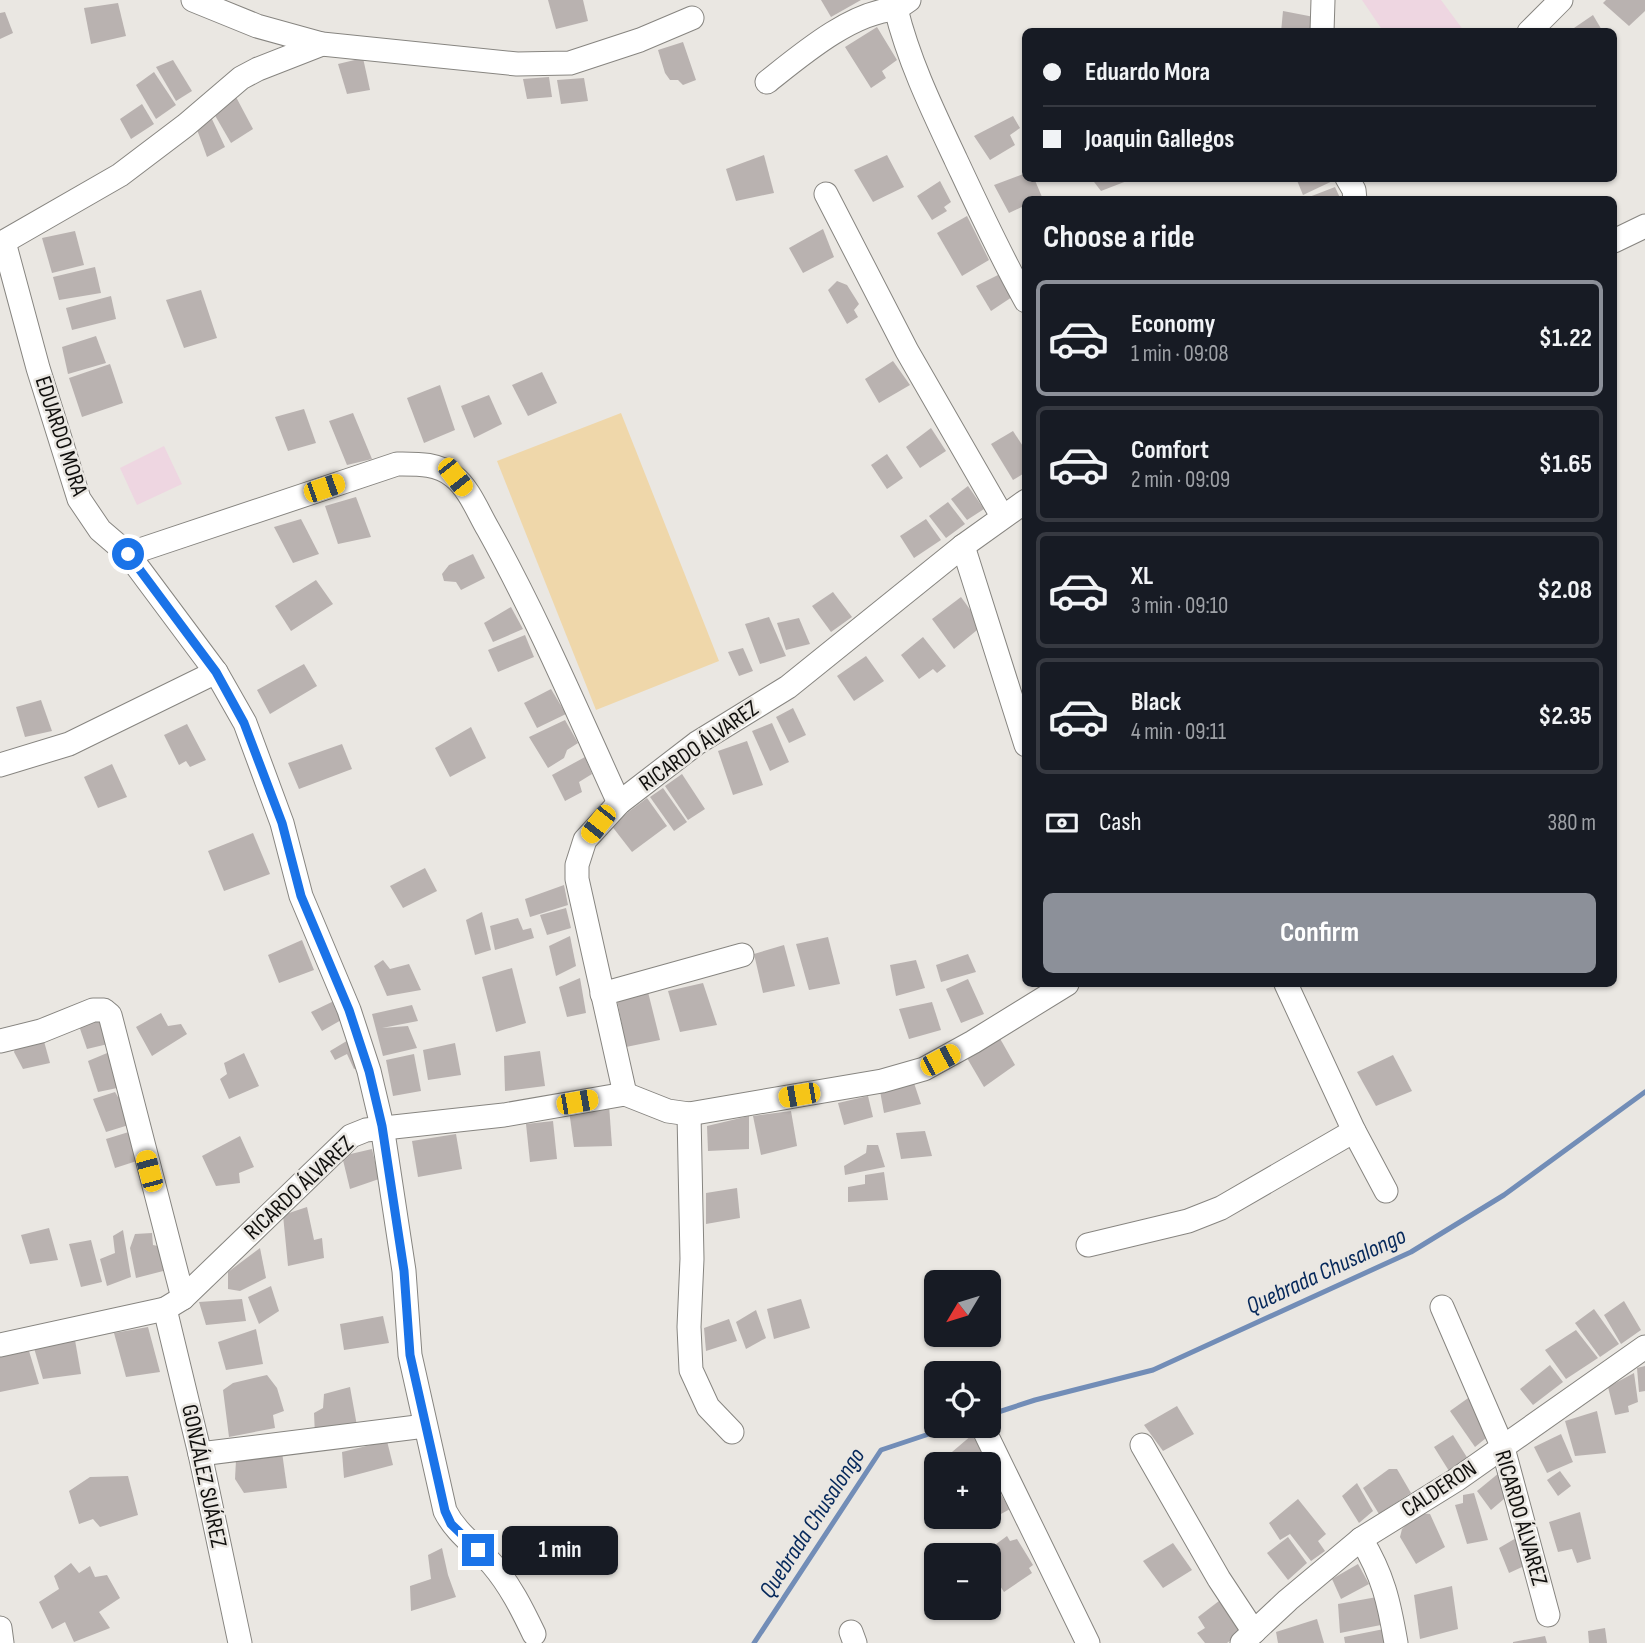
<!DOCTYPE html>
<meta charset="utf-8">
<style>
body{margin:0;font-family:"Sofia Sans Condensed",sans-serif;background:#242831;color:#f1f3f6;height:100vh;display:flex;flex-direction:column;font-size:26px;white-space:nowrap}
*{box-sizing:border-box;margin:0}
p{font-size:23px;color:#9ea1a6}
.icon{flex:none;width:38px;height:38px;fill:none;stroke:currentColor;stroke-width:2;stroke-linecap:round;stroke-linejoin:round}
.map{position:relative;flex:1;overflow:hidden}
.sheet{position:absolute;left:1022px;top:196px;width:595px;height:791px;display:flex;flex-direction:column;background:#171b24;border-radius:10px;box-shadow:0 2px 5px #0004}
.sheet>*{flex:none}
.top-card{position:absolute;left:1022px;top:28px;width:595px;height:154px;border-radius:10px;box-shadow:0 2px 5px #0004;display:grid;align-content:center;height:154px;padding:0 21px;background:#171b24}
.needle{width:46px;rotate:232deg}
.controls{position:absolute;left:924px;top:1270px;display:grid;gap:14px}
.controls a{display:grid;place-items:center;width:77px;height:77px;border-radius:10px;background:#171b24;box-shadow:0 2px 5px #0004;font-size:35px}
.end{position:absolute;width:32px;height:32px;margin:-16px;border:9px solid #1a73e8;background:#fff;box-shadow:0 0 0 4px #fff}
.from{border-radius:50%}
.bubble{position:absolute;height:49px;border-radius:10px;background:#171b24;box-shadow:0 2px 5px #0004;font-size:23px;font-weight:700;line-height:49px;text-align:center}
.car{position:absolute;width:21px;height:42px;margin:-21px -10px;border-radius:9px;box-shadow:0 0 5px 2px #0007;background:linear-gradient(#f5c518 24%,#345 0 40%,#f5c518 0 76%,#345 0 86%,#f5c518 0)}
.top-card b{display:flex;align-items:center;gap:24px;height:66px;font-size:26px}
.top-card b+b{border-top:2px solid #363941}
.top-card i{width:18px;height:18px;background:#f1f3f6}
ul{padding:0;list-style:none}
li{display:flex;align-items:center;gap:21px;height:116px;margin:0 14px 10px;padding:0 7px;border:4px solid #363941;border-radius:10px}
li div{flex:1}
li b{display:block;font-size:26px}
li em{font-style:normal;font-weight:700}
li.active{border-color:#8c9099}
li>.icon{width:63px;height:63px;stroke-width:1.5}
h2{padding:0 21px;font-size:32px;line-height:84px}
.pay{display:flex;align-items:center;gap:18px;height:77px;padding:0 21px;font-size:26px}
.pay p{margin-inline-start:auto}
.primary-button{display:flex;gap:14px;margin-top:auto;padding:14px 21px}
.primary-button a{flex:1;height:80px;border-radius:10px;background:#8c9099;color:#fff;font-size:28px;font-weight:700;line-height:80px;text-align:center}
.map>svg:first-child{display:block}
</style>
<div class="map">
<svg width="1645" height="1643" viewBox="0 0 1645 1643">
<rect width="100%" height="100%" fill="#eae7e2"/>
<!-- education -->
<g fill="#eed6e1">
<path d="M1362,0H1441L1464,31H1383Z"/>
<path d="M164,446L182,484L137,505L120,468Z"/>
</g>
<!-- green -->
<path fill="#efd7aa" d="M621,413L719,661L596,710L497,461Z"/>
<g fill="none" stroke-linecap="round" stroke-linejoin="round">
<!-- stream -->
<g stroke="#728db7" stroke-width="5">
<path d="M989,1415L1035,1400L1153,1370L1411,1252L1504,1195L1645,1092"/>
<path d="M754,1643L881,1450L953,1426"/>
</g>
</g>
<!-- building -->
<g fill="#b9b2b0">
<path d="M548,0H583L588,21L556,29Z"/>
<path d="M821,0H861L831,17Z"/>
<path d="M1606,0H1645V11L1629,26L1603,3Z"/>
<path d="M118,3L126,36L91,44L84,8Z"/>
<path d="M1283,11L1314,17L1313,32H1281Z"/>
<path d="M5,12L13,33L0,39V13Z"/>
<path d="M1593,15L1603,32H1577L1574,28Z"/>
<path d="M877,27L897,60L882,71L886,78L871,88L845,47Z"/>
<path d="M683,42L696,80L683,85L678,80H670L665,73L658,50Z"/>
<path d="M363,58L370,90L347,94L338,64Z"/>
<path d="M173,60L192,91L176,101L156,67Z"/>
<path d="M154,72L176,105L156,119L136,85Z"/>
<path d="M549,77L552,97L527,99L523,79Z"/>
<path d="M584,78L588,101L561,104L557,80Z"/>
<path d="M236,97L253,129L231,143L213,112Z"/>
<path d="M142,104L154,124L131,139L120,119Z"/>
<path d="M1013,116L1020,128L1010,135L1015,145L990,160L974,136Z"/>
<path d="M211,117L225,147L207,157L195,124Z"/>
<path d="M764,155L774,193L736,201L726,169Z"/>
<path d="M887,155L904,187L873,202L854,170Z"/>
<path d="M1026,173V178H1034L1042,197L1037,200H1026V205L1009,213L994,185Z"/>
<path d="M1091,178H1132V179L1101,191Z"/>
<path d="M1296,178H1339L1303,195Z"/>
<path d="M940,181L951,202L944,207L947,211L932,220L917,196Z"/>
<path d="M1335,187L1341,200H1304V199Z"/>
<path d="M967,216L989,260L962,276L937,233Z"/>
<path d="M823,229L834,257L803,273L789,248Z"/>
<path d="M75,231L84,265L52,273L42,238Z"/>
<path d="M95,267L101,293L59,300L53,277Z"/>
<path d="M998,275L1012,297L991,311L976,286Z"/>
<path d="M837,281L847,285L859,304L854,310L858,317L847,324L828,290Z"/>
<path d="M201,290L217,338L184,348L166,300Z"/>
<path d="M111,296L116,319L72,330L66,308Z"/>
<path d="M96,336L106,363L68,374L62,347Z"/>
<path d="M893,361L910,385L879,403L865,379Z"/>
<path d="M110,364L123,403L82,417L69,378Z"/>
<path d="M542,372L557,403L528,416L512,385Z"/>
<path d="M440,385L455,430L424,443L407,398Z"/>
<path d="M489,395L502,424L474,438L461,406Z"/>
<path d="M304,409L316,443L288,451L275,417Z"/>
<path d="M353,413L372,459L347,465L329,421Z"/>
<path d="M931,428L946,451L920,468L906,447Z"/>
<path d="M1013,431L1026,451V472L1013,480L991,444Z"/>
<path d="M887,454L903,478L887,489L871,465Z"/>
<path d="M968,486L984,509L967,520L951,499Z"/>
<path d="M356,497L371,537L338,544L325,506Z"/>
<path d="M948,502L965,524L946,538L929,516Z"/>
<path d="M301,519L319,554L293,563L274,527Z"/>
<path d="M926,519L941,540L914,558L900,536Z"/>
<path d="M473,554L485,578L461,590L456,582L444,581L442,574L449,565Z"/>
<path d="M316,580L333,604L291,631L275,606Z"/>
<path d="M833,592L852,617L831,632L812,606Z"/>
<path d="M961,597L982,626L954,649L932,619Z"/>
<path d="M511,607L523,629L493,642L484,623Z"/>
<path d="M769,617L786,656L760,664L745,624Z"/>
<path d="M799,618L810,644L786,650L777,623Z"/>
<path d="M525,635L534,657L498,672L488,650Z"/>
<path d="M923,637L946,666L937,673L933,669L919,679L901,655Z"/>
<path d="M743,648L753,671L739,676L728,652Z"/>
<path d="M866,656L884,681L854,701L837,676Z"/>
<path d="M304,664L317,686L270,714L257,690Z"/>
<path d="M551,689L566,714L537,728L524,703Z"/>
<path d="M41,700L52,731L25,737L16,707Z"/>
<path d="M793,708L806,735L789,743L776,717Z"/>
<path d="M565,720L578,743L567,750L564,758L548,768L529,737Z"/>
<path d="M772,723L789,762L770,771L752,731Z"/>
<path d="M187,724L206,760L190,767L186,761L179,765L164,735Z"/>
<path d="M471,727L486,758L450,777L435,748Z"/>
<path d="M747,741L763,785L733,795L718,751Z"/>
<path d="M342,744L352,769L299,789L288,763Z"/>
<path d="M585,757L592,774L579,782L582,792L565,801L552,775Z"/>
<path d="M112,764L127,797L98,808L84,777Z"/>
<path d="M682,774L705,809L688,820L665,786Z"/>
<path d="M663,788L687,822L674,831L650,797Z"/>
<path d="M647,798L667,826L632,852L611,825Z"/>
<path d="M253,833L270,874L224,891L208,851Z"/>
<path d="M425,868L437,891L403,908L390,886Z"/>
<path d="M564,885L568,905L530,917L525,899Z"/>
<path d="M566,908L571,928L547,935L540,915Z"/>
<path d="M482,912L491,950L475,955L466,920Z"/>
<path d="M518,918L523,930L531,928L534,938L495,950L490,926Z"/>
<path d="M570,936L576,966L556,976L549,946Z"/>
<path d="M828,937L840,984L809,990L796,944Z"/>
<path d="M302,940L314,970L279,983L268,955Z"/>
<path d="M784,945L795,986L763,993L754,954Z"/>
<path d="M968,954L976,972L941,982L936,965Z"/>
<path d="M383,960L390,969L409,964L421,990L387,996L374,966Z"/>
<path d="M916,960L925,988L896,996L890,965Z"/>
<path d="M512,968L526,1023L496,1032L482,977Z"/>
<path d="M580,978L586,1013L567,1017L559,987Z"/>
<path d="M968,979L984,1014L961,1023L946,989Z"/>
<path d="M703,983L717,1025L680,1032L668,991Z"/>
<path d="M648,992L660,1040L626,1047L617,999Z"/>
<path d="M336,1000L343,1019L322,1031L311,1012Z"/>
<path d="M932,1002L941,1030L909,1039L899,1009Z"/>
<path d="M412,1005L418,1021L382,1028L408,1026L417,1048L383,1056L372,1014Z"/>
<path d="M161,1013L168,1026L181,1024L187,1034L152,1056L136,1027Z"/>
<path d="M105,1019L112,1043L87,1049L78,1023Z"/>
<path d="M42,1034L50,1063L23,1069L14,1052L17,1043Z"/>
<path d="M998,1035L1015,1065L984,1087L967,1058Z"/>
<path d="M350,1039L362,1066L354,1069L347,1054L335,1060L330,1051Z"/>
<path d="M455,1043L461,1075L428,1080L423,1050Z"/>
<path d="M112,1051L122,1087L98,1092L88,1061Z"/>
<path d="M540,1051L545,1086L505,1091L504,1056Z"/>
<path d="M244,1053L259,1086L229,1099L220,1079L227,1074L224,1063Z"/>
<path d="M414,1054L421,1091L393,1096L386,1060Z"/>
<path d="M1393,1055L1412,1091L1376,1106L1357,1072Z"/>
<path d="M914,1083L921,1104L884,1113L880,1091Z"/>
<path d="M115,1092L118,1097L124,1096L132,1124L106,1132L93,1099Z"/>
<path d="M868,1096L873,1117L844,1125L838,1103Z"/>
<path d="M609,1105L612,1146L574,1147L569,1110Z"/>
<path d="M791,1111L797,1146L761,1155L753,1116Z"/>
<path d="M749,1116V1149L708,1151L707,1126Z"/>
<path d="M553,1121L557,1159L530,1162L526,1124Z"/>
<path d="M132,1131L143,1159L115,1168L106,1139Z"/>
<path d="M925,1131L932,1156L901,1159L896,1133Z"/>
<path d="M456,1134L462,1169L418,1177L412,1141Z"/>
<path d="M240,1136L254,1167L239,1173L240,1183L216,1186L202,1156Z"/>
<path d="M867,1145H878L885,1167L845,1175L844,1166L866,1153Z"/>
<path d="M372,1149L379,1179L350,1189L342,1156Z"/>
<path d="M884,1172L888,1200L848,1202V1187L865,1184V1175Z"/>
<path d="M737,1188L740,1218L706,1224V1193Z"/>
<path d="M307,1207L314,1240L322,1238L324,1258L288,1266L283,1215Z"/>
<path d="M49,1228L58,1260L30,1264L21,1235Z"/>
<path d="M123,1230L131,1277L107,1286L100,1259L115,1253L113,1236Z"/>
<path d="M152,1233L153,1245L163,1247L171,1269L136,1278L130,1248L135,1234Z"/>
<path d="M91,1240L102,1282L81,1287L69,1244Z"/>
<path d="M260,1248L266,1278L240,1291L228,1289V1272Z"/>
<path d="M271,1286L279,1311L259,1324L248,1297Z"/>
<path d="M242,1299L246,1321L206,1325L199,1302Z"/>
<path d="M801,1299L810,1328L774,1339L767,1309Z"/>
<path d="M1624,1301L1641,1330L1621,1344L1604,1315Z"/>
<path d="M1594,1309L1619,1344L1600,1357L1575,1323Z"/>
<path d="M756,1310L766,1338L746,1349L736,1322Z"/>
<path d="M383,1316L389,1343L344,1350L340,1324Z"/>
<path d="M729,1319L737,1341L706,1351L704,1328Z"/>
<path d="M148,1327L160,1372L126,1377L114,1333Z"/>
<path d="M256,1329L263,1364L226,1370L218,1342Z"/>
<path d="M1576,1330L1598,1358L1566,1379L1545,1350Z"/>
<path d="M75,1340L81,1374L43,1379L34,1348Z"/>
<path d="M29,1351L39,1384L0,1392V1357Z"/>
<path d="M1550,1365L1563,1382L1533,1405L1520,1389Z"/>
<path d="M1645,1366V1391L1639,1392L1637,1368Z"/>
<path d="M1634,1373L1638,1402L1628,1406L1629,1412L1615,1415L1608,1387Z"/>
<path d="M267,1375L277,1388L284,1411L273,1415L275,1428L229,1437L223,1390L233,1383Z"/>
<path d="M350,1387L357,1426L315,1435L314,1413L323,1408L324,1394Z"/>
<path d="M1471,1396L1491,1434L1475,1447L1450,1411Z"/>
<path d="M1177,1406L1194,1434L1163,1451L1144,1425Z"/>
<path d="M1597,1411L1606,1453L1575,1456L1565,1421Z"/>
<path d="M1561,1434L1573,1462L1547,1473L1534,1447Z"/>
<path d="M972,1435L990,1465H960L952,1452Z"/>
<path d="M1453,1435L1468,1459L1449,1471L1434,1447Z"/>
<path d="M387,1441L393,1465L344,1478L342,1452Z"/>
<path d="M282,1452L287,1488L244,1493L235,1479L236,1460Z"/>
<path d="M1505,1468L1511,1493L1491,1510L1477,1491Z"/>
<path d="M1389,1469H1397L1411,1493L1379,1514L1363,1488Z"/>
<path d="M1560,1471L1571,1486L1558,1496L1547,1480Z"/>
<path d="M128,1476L138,1515L100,1527L93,1519L79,1524L69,1491L90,1477Z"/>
<path d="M993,1482L1010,1509L990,1520L989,1485Z"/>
<path d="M1357,1483L1373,1511L1359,1523L1342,1496Z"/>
<path d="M1474,1493L1488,1540L1467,1544L1455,1505L1463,1503V1495Z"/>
<path d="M1298,1499L1326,1534L1318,1541L1325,1551L1311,1561L1290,1534L1280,1540L1269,1523Z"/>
<path d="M1580,1512L1591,1559L1577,1563L1572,1549L1558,1552L1549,1522Z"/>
<path d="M1418,1513L1430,1514L1445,1547L1416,1564L1400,1537L1402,1529Z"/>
<path d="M1523,1534L1531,1563L1509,1573L1499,1548Z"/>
<path d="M1007,1536L1010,1541L1017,1539L1033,1565L1029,1568L1032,1573L1004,1592L989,1569V1556H980Z"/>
<path d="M1288,1537L1307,1563L1288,1580L1267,1553Z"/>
<path d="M1173,1543L1192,1570L1163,1588L1143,1561Z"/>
<path d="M442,1548L448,1575L456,1597L411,1611L410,1586L431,1579L428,1555Z"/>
<path d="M71,1563L79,1573L90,1566L95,1577L107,1575L120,1598L99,1612L110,1628L74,1642L65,1622L52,1629L39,1602L59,1589L54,1576Z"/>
<path d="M1358,1564L1369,1584L1341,1599L1332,1579Z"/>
<path d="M1452,1586L1458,1629L1420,1639L1414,1595Z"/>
<path d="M1377,1597L1381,1625L1340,1633L1338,1604Z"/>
<path d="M1219,1601L1243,1631L1227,1643H1205L1197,1633L1205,1628L1198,1617Z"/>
<path d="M1317,1619L1324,1643H1278L1276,1632Z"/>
<path d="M1605,1628L1607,1643H1589L1588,1631Z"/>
<path d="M1384,1629L1387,1643H1345L1344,1637Z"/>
<path d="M1545,1636L1547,1643H1513V1642Z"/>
</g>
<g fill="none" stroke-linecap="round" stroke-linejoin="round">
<!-- minor casing -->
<g stroke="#878580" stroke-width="25">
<g id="minor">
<path d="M193,0L257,26L322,44L517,64L570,63L640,40L692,18"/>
<path d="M909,0L896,9C909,62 933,111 956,160C978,207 1000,255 1026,301"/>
<path d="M1322,32L1323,0"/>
<path d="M1529,32L1561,0"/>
<path d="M767,82C801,55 851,12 896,9"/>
<path d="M1347,178L1354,190L1355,200"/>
<path d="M826,194L907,351L1002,516"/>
<path d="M1614,241L1645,226"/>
<path d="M4,242L38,368L79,499L100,530L128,554L216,672L245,723L282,823L301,896L349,1010L369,1071L382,1126L404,1271L410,1355L445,1511C456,1533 476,1546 492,1564C510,1585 522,1609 534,1634"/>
<path d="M0,244L120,175L186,125L241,78L258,69L322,44"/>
<path d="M963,546L1026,745"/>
<path d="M128,554L397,464C417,464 437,463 453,476C469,488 478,512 488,529C537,617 577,711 619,803"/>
<path d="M0,765L69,744L216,672"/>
<path d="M1286,984L1354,1131L1386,1191"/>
<path d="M602,994L742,955"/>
<path d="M0,1041L41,1031L93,1010H104L110,1015L183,1298"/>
<path d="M625,1094L577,879V865L585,840L619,803L697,743L788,687L963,546L1026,501"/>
<path d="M689,1114L692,1259L689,1327L691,1370L708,1407L732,1432"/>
<path d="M1088,1245L1188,1221L1221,1208L1354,1131"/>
<path d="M1442,1307L1503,1448L1548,1615"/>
<path d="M165,1309L200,1454L240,1643"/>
<path d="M0,1345L165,1309L183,1298L351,1136L366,1130L504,1115L625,1094L668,1111L689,1114L882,1081L924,1069L973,1042L1067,984"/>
<path d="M982,1426L1088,1643"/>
<path d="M1142,1445L1219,1579L1254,1632"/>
<path d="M200,1454L425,1426"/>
<path d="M1361,1539C1383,1575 1389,1602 1396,1643"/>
<path d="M0,1628L2,1643"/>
<path d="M851,1632L855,1643"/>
<path d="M1242,1643L1288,1600L1361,1539L1456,1480L1645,1347"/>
</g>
</g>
<!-- minor -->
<use href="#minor" stroke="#fff" stroke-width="23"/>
</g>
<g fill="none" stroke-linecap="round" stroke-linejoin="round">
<!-- route -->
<path stroke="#1a73e8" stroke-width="9" d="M128,554L216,672L244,723L282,823L301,896L349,1010L369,1071L382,1126L404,1271L410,1355L445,1511L451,1524L478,1550"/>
</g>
<g text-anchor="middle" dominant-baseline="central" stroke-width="5" stroke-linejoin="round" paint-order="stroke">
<!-- street labels -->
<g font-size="23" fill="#100f0d" stroke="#eae7e2">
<text transform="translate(61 436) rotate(72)">EDUARDO MORA</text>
<text transform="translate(699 746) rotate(-35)">RICARDO ÁLVAREZ</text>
<text transform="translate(299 1188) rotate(-43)">RICARDO ÁLVAREZ</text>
<text transform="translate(204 1476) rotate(78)">GONZÁLEZ SUÁREZ</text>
<text transform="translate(1439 1489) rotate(-33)">CALDERON</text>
<text transform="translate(1521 1518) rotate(74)">RICARDO ÁLVAREZ</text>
</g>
<!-- water labels -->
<g font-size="24" font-style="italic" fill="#05285b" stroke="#eae7e2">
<text transform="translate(1326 1271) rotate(-25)">Quebrada Chusalongo</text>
<text transform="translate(812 1523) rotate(-57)">Quebrada Chusalongo</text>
</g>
</g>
</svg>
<div class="controls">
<a><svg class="needle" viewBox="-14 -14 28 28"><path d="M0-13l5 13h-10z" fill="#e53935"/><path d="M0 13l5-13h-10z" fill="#9ea1a6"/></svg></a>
<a><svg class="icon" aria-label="locate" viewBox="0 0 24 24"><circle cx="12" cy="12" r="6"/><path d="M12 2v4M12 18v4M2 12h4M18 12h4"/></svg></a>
<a>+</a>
<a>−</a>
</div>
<i class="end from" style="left:128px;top:554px"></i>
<i class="end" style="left:478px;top:1550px"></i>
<div class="bubble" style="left:502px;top:1526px;width:116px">1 min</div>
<i class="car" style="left:455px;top:477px;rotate:142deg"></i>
<i class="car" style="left:324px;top:488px;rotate:71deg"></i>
<i class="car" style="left:598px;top:824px;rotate:218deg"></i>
<i class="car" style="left:940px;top:1060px;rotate:62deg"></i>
<i class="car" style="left:799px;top:1095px;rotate:260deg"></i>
<i class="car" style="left:577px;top:1102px;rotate:80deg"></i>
<i class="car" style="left:149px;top:1171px;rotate:345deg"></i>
<div class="top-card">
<b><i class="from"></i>Eduardo Mora</b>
<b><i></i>Joaquin Gallegos</b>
</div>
<section class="sheet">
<h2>Choose a ride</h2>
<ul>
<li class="active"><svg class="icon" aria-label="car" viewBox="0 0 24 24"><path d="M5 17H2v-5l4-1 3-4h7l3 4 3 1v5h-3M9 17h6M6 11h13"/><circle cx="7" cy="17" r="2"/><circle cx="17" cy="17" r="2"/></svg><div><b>Economy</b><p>1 min · 09:08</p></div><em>$1.22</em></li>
<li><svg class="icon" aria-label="car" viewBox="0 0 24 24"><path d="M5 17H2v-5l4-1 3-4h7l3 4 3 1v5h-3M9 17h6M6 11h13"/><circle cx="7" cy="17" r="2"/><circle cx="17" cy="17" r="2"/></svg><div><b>Comfort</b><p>2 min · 09:09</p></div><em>$1.65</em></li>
<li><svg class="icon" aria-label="car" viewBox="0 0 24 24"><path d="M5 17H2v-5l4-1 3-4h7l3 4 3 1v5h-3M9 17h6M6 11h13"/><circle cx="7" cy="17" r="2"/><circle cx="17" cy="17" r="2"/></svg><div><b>XL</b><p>3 min · 09:10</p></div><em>$2.08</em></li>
<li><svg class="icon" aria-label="car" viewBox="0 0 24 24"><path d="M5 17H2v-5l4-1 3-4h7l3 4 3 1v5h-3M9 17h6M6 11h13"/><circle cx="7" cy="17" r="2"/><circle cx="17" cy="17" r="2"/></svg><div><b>Black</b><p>4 min · 09:11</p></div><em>$2.35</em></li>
</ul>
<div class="pay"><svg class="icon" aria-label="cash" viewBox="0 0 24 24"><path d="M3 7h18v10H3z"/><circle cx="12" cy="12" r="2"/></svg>Cash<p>380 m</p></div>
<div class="primary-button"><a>Confirm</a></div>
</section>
</div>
